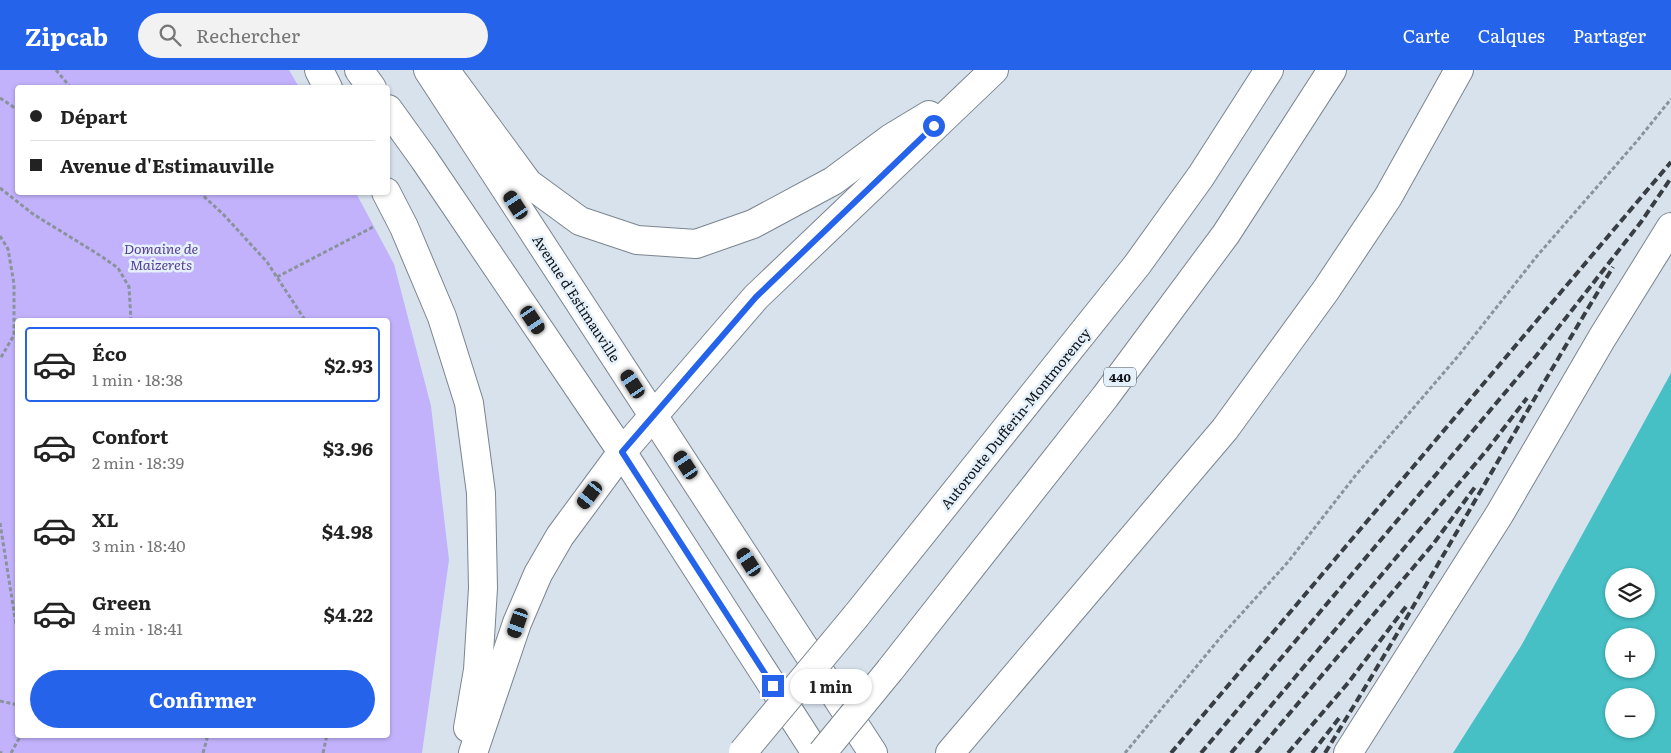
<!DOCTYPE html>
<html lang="fr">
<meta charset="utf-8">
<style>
body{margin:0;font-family:Literata,serif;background:#f2f2f2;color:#222;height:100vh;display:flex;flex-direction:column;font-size:19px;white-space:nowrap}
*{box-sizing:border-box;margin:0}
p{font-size:16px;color:#767676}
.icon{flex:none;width:28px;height:28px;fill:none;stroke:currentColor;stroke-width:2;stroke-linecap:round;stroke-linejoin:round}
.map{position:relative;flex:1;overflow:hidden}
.panel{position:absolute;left:15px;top:248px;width:375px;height:420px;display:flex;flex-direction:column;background:#fff;border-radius:5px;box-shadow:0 1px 4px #0004}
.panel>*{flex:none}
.guide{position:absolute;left:15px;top:15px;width:375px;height:110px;border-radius:5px;box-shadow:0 1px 4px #0004;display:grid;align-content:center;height:110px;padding:0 15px;background:#fff}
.tools{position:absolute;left:1605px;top:498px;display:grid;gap:10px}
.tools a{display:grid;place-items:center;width:50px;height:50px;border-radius:50%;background:#fff;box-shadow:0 1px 4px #0004;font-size:25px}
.end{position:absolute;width:22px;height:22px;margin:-11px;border:6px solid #2563eb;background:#fff;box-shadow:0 0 0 2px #fff}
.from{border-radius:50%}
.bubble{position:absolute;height:35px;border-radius:18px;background:#fff;box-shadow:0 1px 4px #0004;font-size:16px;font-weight:700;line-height:35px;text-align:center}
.car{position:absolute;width:15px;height:30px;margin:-15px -8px;border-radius:6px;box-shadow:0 0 4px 1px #0007;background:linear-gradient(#222 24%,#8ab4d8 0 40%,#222 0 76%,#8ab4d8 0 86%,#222 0)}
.guide b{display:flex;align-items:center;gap:18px;height:48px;font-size:19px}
.guide b+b{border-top:1px solid #e0e0e0}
.guide i{width:12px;height:12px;background:#222}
ul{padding:9px 0 0;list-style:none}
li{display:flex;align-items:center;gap:15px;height:75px;margin:0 10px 8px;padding:0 5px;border:2px solid transparent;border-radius:5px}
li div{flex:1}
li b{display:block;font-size:19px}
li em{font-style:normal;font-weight:700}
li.selected{border-color:#2563eb}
li>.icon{width:45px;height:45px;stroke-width:1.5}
.button{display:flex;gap:10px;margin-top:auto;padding:10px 15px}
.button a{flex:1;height:58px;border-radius:30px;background:#2563eb;color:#fff;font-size:20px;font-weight:700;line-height:58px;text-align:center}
header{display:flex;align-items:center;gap:30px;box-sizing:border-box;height:70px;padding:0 25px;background:#2563eb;color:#fff}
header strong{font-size:24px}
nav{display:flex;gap:28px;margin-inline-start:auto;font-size:18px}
.search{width:350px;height:45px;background:#f2f2f2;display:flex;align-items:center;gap:12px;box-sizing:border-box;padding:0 18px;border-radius:28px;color:#767676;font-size:19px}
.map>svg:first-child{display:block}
</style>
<header>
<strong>Zipcab</strong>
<div class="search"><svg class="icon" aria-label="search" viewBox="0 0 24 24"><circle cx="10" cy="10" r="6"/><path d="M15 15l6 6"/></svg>Rechercher</div>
<nav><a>Carte</a><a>Calques</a><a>Partager</a></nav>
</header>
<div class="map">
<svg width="1671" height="683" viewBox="0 0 1671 683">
<rect width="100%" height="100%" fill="#d7e2ed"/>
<!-- green -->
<path fill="#c2b2fc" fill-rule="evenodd" d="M0,0H289L299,17L18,18V122L356,123L394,194L431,336L449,490L422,683H0ZM18,250H388V665H18Z"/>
<!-- water -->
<path fill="#46c0c5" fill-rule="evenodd" d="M1671,303V683H1453L1521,576ZM1614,506H1646V539H1614ZM1614,566H1646V599H1614ZM1614,626H1646V659H1614Z"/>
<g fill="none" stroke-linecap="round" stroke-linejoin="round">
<!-- minor casing -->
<g stroke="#7b858f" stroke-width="30">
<path id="minor" d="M1348,683L1499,445L1602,268L1671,157"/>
</g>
<!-- major casing -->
<g stroke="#7b858f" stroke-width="30">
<g id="major">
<path d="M359,0L372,18"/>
<path d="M428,0L873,683"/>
<path d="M388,39L424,89L622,382L816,683"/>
</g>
</g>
<!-- highway casing -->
<g stroke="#7b858f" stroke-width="30">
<g id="highway">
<path d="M319,0L328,18"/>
<path d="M445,0L528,113L580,151L637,170L696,174L753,154L833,111L891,68L929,45"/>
<path d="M386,122L404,157L442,247L469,333L481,423L483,518L478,600L468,658"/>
<path d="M856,546L1137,195L1201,106L1269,0"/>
<path d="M890,600L1105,327L1226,164L1332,0"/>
<path d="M473,683L517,553L538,504L560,466L622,382L756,227L994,0"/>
<path d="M950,683L1225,359L1326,220L1388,127L1459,0"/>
</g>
</g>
<!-- path -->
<g stroke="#8a929b" stroke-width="3" stroke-dasharray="4 2.5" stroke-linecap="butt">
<path d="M56,0L71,18"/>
<path d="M0,28L18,40"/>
<path d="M0,118L33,144L101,186L118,198L129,217L131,250"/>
<path d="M199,122L223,144L267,192L305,250"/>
<path d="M0,166L8,179L14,214V265L0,289"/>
<path d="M277,207L373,157"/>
<path d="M0,453L18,567"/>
<path d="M0,631L18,635"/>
<path d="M0,682L2,683"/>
<path d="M11,683L21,665"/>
<path d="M203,683L208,665"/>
<path d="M323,683L327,665"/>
<path d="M1125,683L1225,562L1288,492L1355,406L1459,285L1537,186L1637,71L1671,29"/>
</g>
<!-- minor -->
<use href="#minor" stroke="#fff" stroke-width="28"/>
<!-- major -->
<use href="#major" stroke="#fff" stroke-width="28"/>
<!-- highway -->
<use href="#highway" stroke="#fff" stroke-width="28"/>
<!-- rail -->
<g stroke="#383e43" stroke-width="4" stroke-dasharray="8 4" stroke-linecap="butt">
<path d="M1171,683L1671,92"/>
<path d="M1201,683L1536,286L1641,152L1671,108"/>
<path d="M1231,683L1487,380L1527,328"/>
<path d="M1256,683L1434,473L1475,417"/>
<path d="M1288,683L1348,613L1408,534"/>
<path d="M1312,683L1340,647"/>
<path d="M1325,683C1424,523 1515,358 1613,197"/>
</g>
<!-- highway-bridge casing -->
<g stroke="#7b858f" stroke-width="30" stroke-linecap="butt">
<g id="highway-bridge">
<path d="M743,682L856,546"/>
<path d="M822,683L890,600"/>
</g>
</g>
<!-- highway-bridge -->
<use href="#highway-bridge" stroke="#fff" stroke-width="28"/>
</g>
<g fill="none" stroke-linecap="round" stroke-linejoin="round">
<!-- route -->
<path stroke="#2563eb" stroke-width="6" d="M773,616L622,382L756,227L934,56"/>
</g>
<g text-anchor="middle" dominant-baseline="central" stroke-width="5" stroke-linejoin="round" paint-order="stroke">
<!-- shield labels -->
<rect fill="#e4f0fa" stroke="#4e545a" stroke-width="1" x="1104" y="297.5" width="32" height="19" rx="4"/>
<g font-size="12" font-weight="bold" fill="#0d1115">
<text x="1120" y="307">440</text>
</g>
<!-- park labels -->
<g font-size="14" font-style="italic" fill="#593f95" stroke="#e4f0fa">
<text x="161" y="178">Domaine de<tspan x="161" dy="16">Maizerets</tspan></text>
</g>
<!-- street labels -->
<g font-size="14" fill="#0d1115" stroke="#e4f0fa">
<text transform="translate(577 228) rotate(57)">Avenue d'Estimauville</text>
<text transform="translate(1015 348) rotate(-51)">Autoroute Dufferin-Montmorency</text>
</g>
</g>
</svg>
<div class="tools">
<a><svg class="icon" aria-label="layers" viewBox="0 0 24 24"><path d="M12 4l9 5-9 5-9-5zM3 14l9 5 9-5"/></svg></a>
<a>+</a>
<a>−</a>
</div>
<i class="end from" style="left:934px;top:56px"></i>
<i class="end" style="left:773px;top:616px"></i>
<div class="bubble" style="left:790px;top:599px;width:82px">1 min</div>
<i class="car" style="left:516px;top:135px;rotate:327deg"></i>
<i class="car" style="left:533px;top:250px;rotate:146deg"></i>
<i class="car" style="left:633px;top:314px;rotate:327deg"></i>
<i class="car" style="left:686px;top:395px;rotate:327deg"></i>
<i class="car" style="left:590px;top:425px;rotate:217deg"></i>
<i class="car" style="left:749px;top:492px;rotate:327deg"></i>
<i class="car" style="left:518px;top:553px;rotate:199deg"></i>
<div class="guide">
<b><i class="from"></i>Départ</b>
<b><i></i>Avenue d'Estimauville</b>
</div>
<section class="panel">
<ul>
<li class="selected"><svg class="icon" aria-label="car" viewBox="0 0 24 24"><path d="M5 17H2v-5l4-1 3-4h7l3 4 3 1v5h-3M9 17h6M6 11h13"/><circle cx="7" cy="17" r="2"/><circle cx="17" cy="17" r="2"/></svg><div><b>Éco</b><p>1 min · 18:38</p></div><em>$2.93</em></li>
<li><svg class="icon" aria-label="car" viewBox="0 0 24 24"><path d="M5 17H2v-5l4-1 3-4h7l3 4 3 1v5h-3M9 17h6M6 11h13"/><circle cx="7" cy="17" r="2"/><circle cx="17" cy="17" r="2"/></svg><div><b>Confort</b><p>2 min · 18:39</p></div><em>$3.96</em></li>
<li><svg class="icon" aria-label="car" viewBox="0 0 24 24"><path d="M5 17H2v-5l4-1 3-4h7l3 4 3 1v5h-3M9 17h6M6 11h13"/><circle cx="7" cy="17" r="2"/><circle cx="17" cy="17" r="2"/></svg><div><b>XL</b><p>3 min · 18:40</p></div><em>$4.98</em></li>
<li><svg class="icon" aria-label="car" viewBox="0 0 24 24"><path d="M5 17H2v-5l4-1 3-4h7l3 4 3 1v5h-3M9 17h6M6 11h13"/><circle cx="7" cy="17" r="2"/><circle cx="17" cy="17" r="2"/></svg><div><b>Green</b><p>4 min · 18:41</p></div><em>$4.22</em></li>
</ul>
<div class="button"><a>Confirmer</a></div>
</section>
</div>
